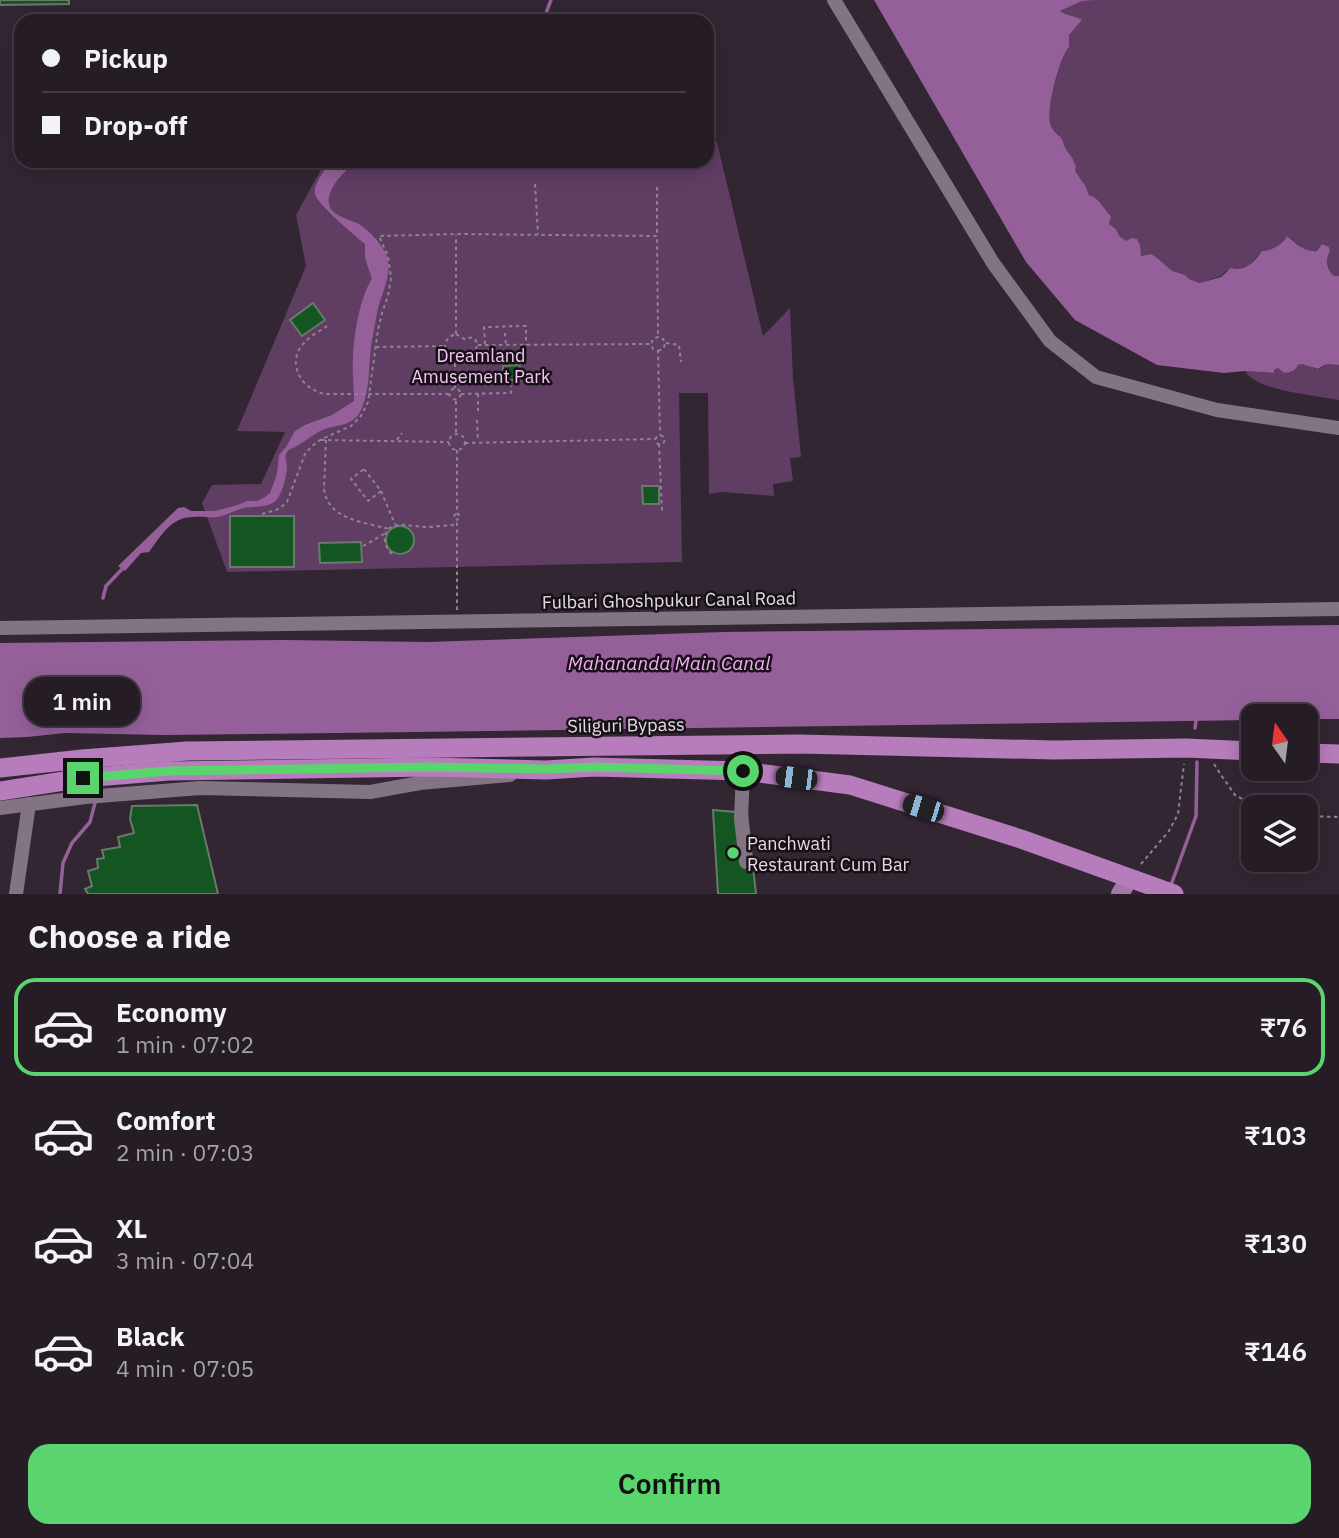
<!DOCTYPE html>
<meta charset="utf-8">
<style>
body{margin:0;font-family:"IBM Plex Sans",sans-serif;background:#322932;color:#f1f3f6;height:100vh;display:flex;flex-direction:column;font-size:26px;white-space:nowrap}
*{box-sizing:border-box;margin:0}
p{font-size:23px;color:#a4a1a7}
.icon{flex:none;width:38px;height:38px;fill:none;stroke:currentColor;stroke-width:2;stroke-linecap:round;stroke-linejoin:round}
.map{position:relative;height:894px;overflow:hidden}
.drawer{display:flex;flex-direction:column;background:#261c26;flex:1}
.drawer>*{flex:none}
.banner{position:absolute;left:14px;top:14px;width:700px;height:154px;border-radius:21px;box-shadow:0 4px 18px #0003,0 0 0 2px #423a43;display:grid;align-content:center;height:154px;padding:0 28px;background:#261c26}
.needle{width:46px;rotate:346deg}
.controls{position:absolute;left:1241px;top:704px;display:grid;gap:14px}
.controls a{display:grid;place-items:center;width:77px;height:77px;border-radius:14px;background:#261c26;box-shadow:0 4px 18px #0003,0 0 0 2px #423a43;font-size:35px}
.end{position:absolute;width:32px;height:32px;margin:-16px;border:9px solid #5ad56e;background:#111;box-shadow:0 0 0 4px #111}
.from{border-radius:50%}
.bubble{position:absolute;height:49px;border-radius:21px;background:#261c26;box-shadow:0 4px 18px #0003,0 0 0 2px #423a43;font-size:23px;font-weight:600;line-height:49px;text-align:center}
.car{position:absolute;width:21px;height:42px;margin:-21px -10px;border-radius:9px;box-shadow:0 0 5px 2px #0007;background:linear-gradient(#222 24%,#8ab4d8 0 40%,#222 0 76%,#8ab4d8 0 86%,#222 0)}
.banner b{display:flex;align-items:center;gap:24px;height:66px;font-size:26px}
.banner b+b{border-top:2px solid #423a43}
.banner i{width:18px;height:18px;background:#f1f3f6}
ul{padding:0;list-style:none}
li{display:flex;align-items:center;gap:21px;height:98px;margin:0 14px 10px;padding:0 14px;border:4px solid transparent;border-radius:21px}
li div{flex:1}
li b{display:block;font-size:26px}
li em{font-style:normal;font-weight:600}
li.current{border-color:#5ad56e}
li>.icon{width:63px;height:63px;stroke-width:1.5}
h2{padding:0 28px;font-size:32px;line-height:84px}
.action{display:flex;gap:14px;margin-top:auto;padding:14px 28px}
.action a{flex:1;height:80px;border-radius:21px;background:#5ad56e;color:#111;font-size:28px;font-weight:600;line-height:80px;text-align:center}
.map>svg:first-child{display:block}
</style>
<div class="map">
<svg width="1339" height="894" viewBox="0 0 1339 894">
<rect width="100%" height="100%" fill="#322633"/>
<!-- green -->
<g fill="#603d63">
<path d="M1098,0H1339V276H1334C1326,269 1325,260 1330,251L1329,247L1322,244L1317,251C1306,253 1296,243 1287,236C1283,244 1271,251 1262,251L1247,268L1226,271L1221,276L1201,283L1189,279L1185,275L1172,272L1156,257L1151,254L1141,256L1128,241H1124L1118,236L1116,229L1109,224L1111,216C1104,208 1100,198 1089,195C1086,187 1080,178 1074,171L1076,167C1074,159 1070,155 1066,149C1062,144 1061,139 1058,134C1054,130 1053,131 1051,126C1045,112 1059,58 1069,47V35L1082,20C1075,15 1067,16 1060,11L1082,1Z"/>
<path d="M717,142L763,336L790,308L793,378L801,457L790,458L793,481L773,484L774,496L722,492L709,494L708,393H679L682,562L227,572L202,503L212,485L261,484L285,432L237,431L306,266L296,215L324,164L328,161H536L537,163L556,161H707V143Z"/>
<path d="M1303,364L1320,369L1326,364L1339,365V400C1318,396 1269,391 1253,379C1250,377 1247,374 1245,371L1273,373L1274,370L1278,368L1284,373L1296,369L1298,365Z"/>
</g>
<!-- water -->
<g fill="#95609a">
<path d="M874,0H1098L1082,1L1060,11C1066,16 1075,15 1082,20L1069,35V47C1059,58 1045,112 1051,126C1053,131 1058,134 1061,138C1064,143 1063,144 1066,149C1070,155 1074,159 1076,167L1075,171L1086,187L1089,195C1100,198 1103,208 1111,216L1109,224L1116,229L1119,236L1126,241L1132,238L1137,239L1140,245L1141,256L1151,254L1156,257L1172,271L1185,275L1189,279L1200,283L1221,277L1231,268C1246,272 1254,262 1262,251C1271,251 1283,244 1287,236C1295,243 1306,253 1317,251L1322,244L1329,247L1330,251C1325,260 1326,269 1334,276H1339V365L1326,364L1318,369C1313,366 1308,367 1303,364L1298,365C1296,371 1290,372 1284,373L1278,368L1274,370V373L1245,371L1224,373L1157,365L1075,320L1026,262Z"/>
<path d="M333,161H357C346,170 326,188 329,204C331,216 351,220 359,224C368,230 380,242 385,252C394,270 383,290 378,308C376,319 374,329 372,340C368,362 371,387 362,408C354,427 338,424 322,430C312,435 305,442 295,447C294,448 292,448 290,449C282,455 287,461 287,468C286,477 282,497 274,502C266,508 253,506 244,508C235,510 227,515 218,517C210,518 202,516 193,517C171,517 161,536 149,552L141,553L125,571L118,566L178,508L184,507L191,511H215L238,505L247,501H257L265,497L270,493L277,474L279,455L286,447L295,431L305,425L332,415L354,401C354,386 352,371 353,356C354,334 360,297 372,279L365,258V244C355,236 317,204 315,194C313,184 326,167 333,161Z"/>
<path d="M1339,625V719H1306V716H1253V720L418,732L164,735L65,733L27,737L0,738V643L285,640L427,642L724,632Z"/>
</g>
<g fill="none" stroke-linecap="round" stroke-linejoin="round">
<!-- stream -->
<g stroke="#95609a" stroke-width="3.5">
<path d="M543,21L551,0"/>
<path d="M103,598L106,586L125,566"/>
<path d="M1195,728L1196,721"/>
<path d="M1171,885L1196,816L1197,762"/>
<path d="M60,894L63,863L72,843L90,822L96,799"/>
</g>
</g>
<!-- building -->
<g fill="#135621" stroke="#69796a" stroke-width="2">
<path d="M0,0H69V4L0,5Z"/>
<path d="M313,303L325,320L302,336L290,320Z"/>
<path d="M520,365V380H503V366Z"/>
<path d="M642,486H659V504H643Z"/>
<rect x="230" y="516" width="64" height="51"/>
<circle cx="400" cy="540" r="14"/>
<path d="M361,542L362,562L320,563L319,543Z"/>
<path d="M197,805L218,894H88L85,889L92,886L88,871L98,868L97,859L104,858L102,850L120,847L118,837L134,833L130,819L132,806Z"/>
<path d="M713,810L747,813L756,894H718Z"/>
</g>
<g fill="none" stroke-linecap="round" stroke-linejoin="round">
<!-- path -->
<g stroke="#8e848f" stroke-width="2" stroke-dasharray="3.5 3.5" stroke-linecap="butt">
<path d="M535,184L538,234"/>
<path d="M657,187V235"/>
<path d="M327,326C320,331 310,336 304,343C285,363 302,390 325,394H450"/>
<path d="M505,333L506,345"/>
<path d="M456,334V235"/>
<path d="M456,334L464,339C470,338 474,335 477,343L476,351C470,356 463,352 455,358C441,353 442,338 456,334Z"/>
<path d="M666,343L679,345L681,362"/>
<path d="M485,344L484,327C499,327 511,326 526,326V345"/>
<path d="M478,345L651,344"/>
<path d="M376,347L444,346"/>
<path d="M658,351L664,348L665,343L663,339L658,337L653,339L651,344L653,349L658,351L660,435"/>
<path d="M455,388V359"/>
<circle cx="455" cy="394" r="5.5"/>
<path d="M461,394L511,393V386"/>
<path d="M478,394V411"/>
<path d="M456,401V434"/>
<path d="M477,420L478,441"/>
<circle cx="457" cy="442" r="8"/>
<circle cx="660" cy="440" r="4.5"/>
<path d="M321,440L449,442"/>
<path d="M326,440L324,489C328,520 364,522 389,529"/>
<path d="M397,440L402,433"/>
<path d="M465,443L655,439"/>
<path d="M659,444L662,511"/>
<path d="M457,450V513"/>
<path d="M364,469L381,491L368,501L351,479Z"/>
<path d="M381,491L395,524"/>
<path d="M457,513L460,516L457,520L454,516Z"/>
<path d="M262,514L279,509L287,502L305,454L312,446L320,440L351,426L361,416L368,402L378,330L382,313L388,296L391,278L388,256L379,236L456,234L657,236L658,337"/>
<path d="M363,546L384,534"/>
<path d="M392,554C382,545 381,527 398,525C407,524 417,527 427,527C436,527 446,525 455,525"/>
<path d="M457,610V520"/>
<path d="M1214,764L1221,775L1235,795L1257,807"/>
<path d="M1306,816L1339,817"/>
<path d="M1141,864L1169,831L1178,814L1184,764"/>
</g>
<!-- minor -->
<g stroke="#837484" stroke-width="14">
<path d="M834,0L993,263L1050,341L1096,377L1217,410L1339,428"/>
<path d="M0,628L1339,609"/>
<path d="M743,771L741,819L746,862"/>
<path d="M0,808L86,797L200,788L370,792L420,783L510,775"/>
<path d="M16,894L29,804"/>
</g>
<!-- major -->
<path stroke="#a279a5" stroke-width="18" d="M1120,894L1129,879"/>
<!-- highway -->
<g stroke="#b67cbb" stroke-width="19">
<path d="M1306,753L1339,754"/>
<path d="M0,768L82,759L187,751L800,744L1054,750L1186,748L1253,751"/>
<path d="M0,791L83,778L169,771L430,767L546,770L594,767L743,771L850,785L1021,839L1174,894"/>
</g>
</g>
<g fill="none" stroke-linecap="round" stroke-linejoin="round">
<!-- route -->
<path stroke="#5ad56e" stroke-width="9" d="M83,778L169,771L430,767L546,769L594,767L743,771"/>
</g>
<!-- markers -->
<circle fill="#5ad56e" stroke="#171117" stroke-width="2.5" cx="733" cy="853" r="7"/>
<g text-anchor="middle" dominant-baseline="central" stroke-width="5" stroke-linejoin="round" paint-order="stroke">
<!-- park labels -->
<g font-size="18" fill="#f3c6f6" stroke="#171117">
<text x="481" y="355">Dreamland<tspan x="481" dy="21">Amusement Park</tspan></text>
</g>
<!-- street labels -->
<g font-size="18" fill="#e4dbe4" stroke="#171117">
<text transform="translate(669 600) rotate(-1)">Fulbari Ghoshpukur Canal Road</text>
<text transform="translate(626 725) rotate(-1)">Siliguri Bypass</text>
</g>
<!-- poi labels -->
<g font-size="18" fill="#e4dbe4" stroke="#171117" text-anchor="start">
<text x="747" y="843">Panchwati<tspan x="747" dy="21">Restaurant Cum Bar</tspan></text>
</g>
<!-- water labels -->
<g font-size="19" font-style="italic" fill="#f7acfd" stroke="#171117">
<text x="669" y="663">Mahananda Main Canal</text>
</g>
</g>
</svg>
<div class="controls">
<a><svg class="needle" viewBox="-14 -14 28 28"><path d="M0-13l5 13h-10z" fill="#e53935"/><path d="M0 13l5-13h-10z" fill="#a4a1a7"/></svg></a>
<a><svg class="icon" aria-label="layers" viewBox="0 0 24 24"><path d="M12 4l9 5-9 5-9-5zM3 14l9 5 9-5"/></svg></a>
</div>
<i class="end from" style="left:743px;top:771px"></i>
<i class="end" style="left:83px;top:778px"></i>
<div class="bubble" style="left:24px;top:677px;width:116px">1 min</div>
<i class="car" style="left:796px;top:778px;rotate:277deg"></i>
<i class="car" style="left:923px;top:808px;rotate:287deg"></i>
<div class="banner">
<b><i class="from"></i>Pickup</b>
<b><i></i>Drop-off</b>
</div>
</div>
<section class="drawer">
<h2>Choose a ride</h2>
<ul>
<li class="current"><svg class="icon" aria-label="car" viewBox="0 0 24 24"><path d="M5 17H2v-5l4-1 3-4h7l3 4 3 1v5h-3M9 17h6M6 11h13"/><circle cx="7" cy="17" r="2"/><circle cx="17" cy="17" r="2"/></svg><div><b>Economy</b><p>1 min · 07:02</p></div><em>₹76</em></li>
<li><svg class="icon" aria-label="car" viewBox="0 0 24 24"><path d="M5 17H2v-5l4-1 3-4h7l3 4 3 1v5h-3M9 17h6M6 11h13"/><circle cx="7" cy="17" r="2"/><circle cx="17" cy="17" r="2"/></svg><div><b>Comfort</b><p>2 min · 07:03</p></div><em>₹103</em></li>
<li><svg class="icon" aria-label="car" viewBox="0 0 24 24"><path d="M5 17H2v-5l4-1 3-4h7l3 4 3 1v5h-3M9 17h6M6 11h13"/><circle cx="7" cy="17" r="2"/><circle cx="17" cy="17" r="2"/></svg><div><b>XL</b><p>3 min · 07:04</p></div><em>₹130</em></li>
<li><svg class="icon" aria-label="car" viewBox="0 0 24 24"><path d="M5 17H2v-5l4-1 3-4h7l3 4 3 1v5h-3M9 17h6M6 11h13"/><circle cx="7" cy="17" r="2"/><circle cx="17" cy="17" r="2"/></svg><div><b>Black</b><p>4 min · 07:05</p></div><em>₹146</em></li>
</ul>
<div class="action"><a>Confirm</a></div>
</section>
